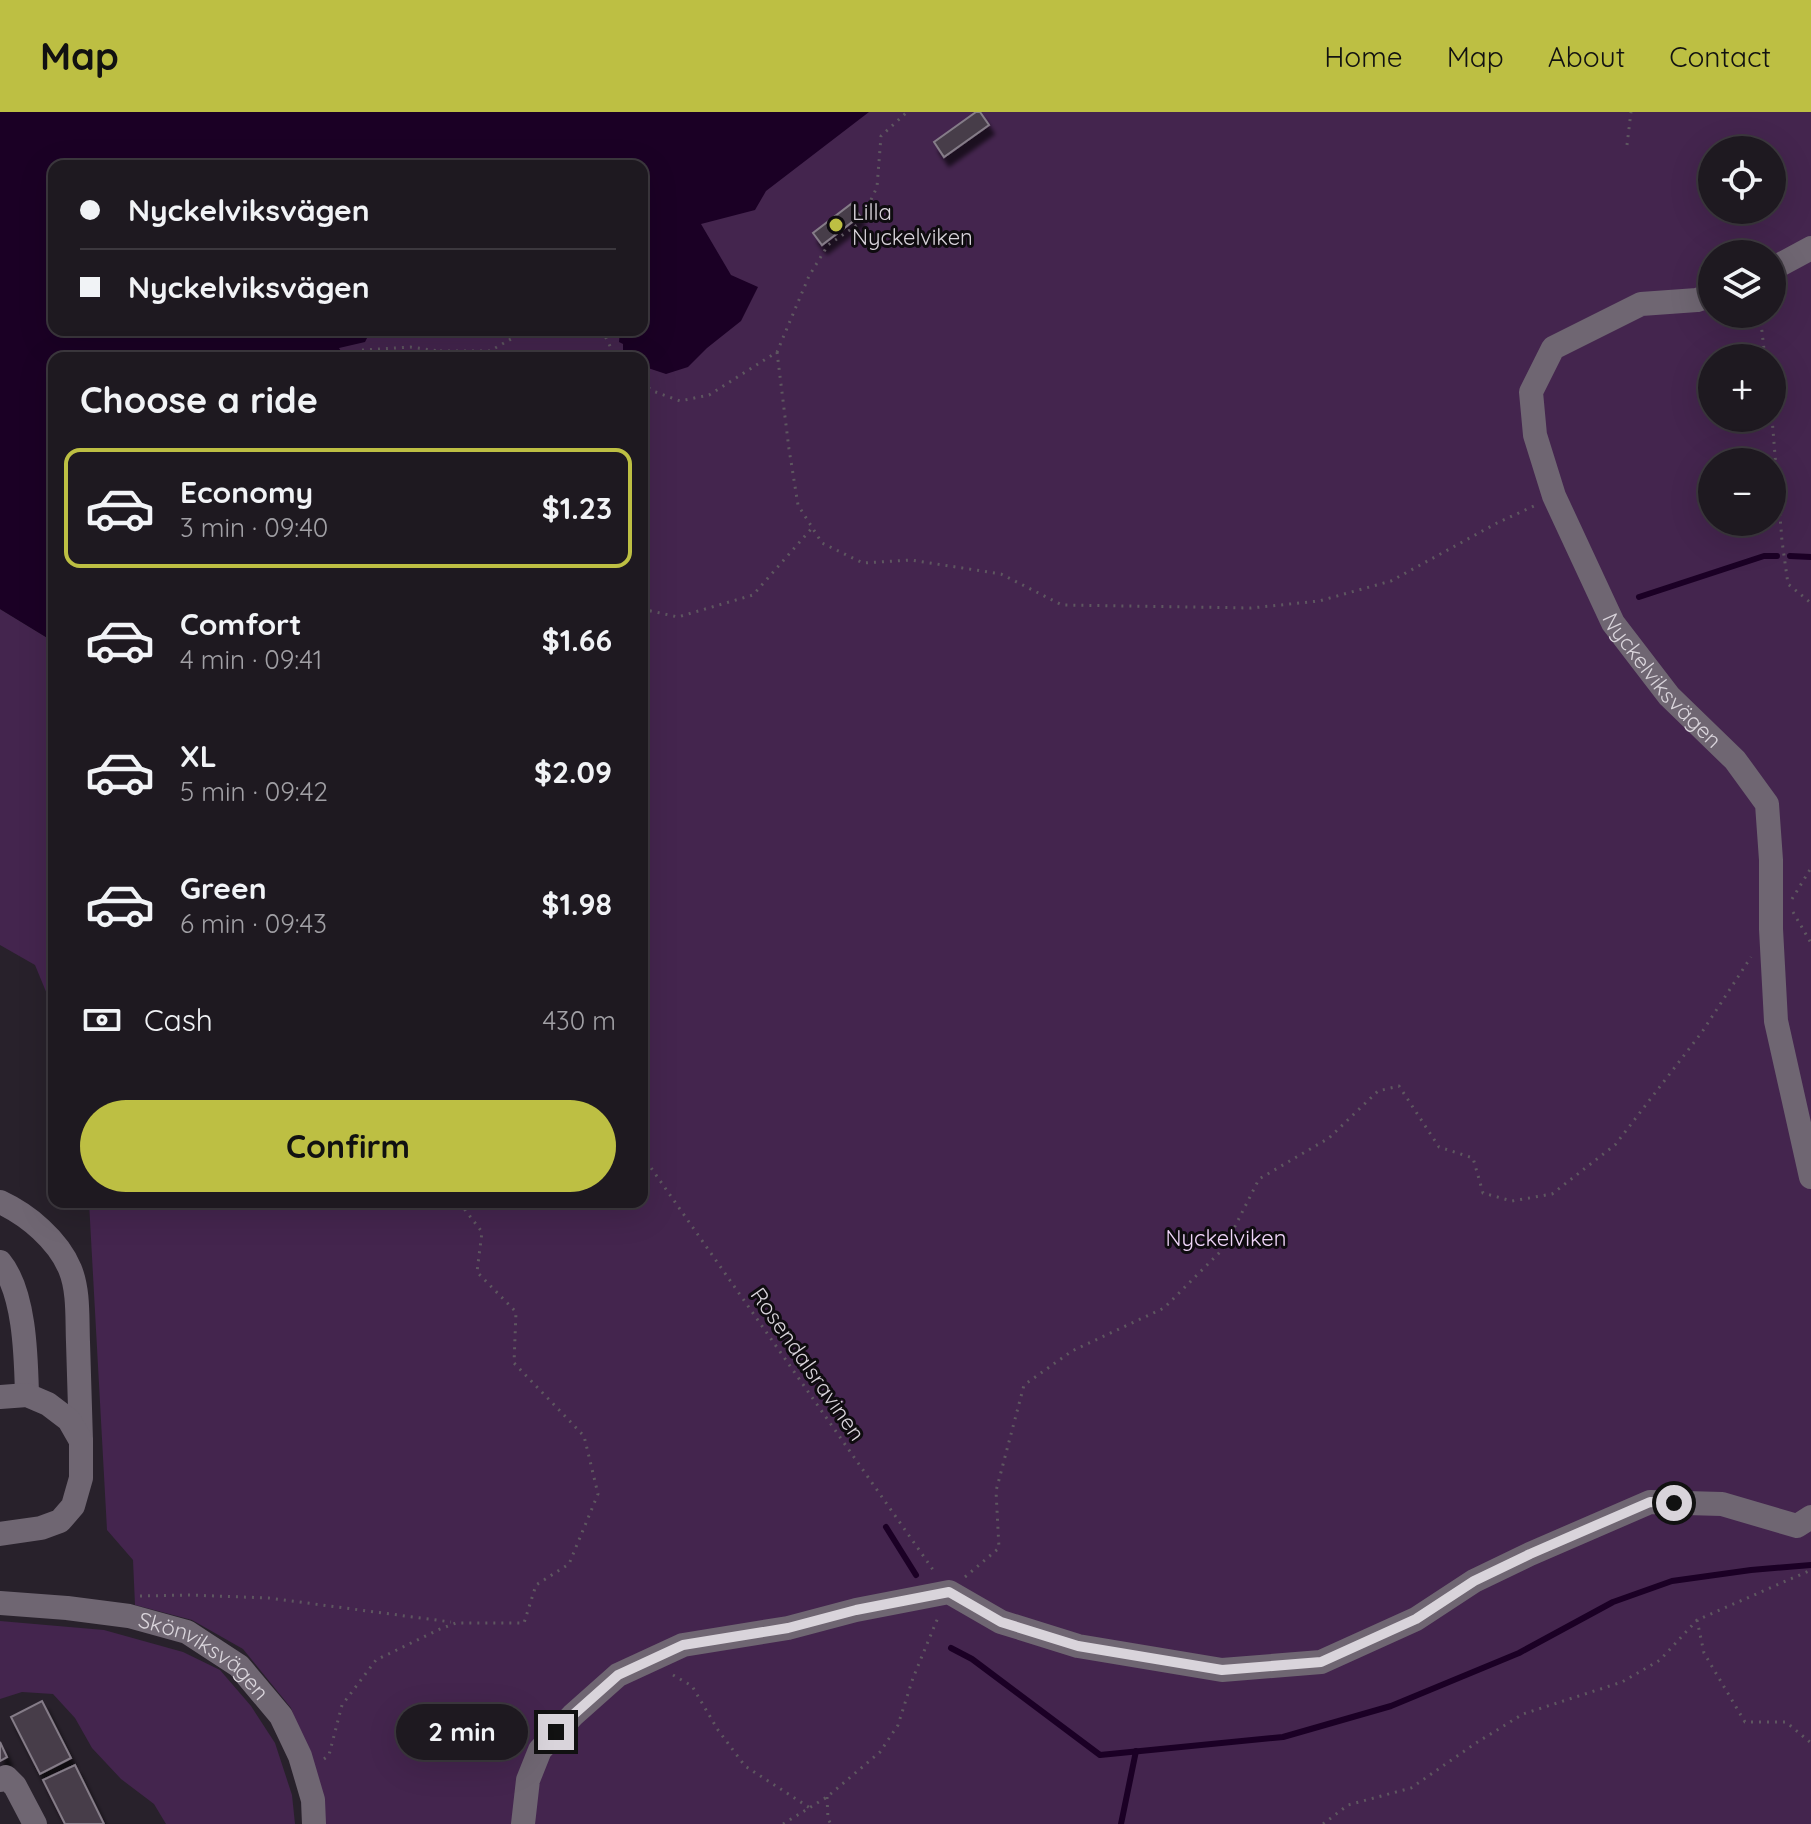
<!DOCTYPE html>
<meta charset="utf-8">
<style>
body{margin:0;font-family:Quicksand,sans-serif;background:#262229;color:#f1f3f6;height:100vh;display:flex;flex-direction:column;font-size:30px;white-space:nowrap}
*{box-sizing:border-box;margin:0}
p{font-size:26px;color:#a1a0a5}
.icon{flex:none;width:44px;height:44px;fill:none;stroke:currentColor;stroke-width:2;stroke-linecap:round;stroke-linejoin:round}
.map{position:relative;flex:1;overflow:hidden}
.panel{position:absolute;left:48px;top:240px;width:600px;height:856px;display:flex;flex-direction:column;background:#1e1920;border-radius:16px;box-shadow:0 8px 32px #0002,0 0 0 2px #3c383e}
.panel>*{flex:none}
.hud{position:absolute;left:48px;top:48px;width:600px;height:176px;border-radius:16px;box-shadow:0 8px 32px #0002,0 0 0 2px #3c383e;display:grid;align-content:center;height:176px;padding:0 32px;background:#1e1920}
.buttons{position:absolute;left:1698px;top:24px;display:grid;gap:16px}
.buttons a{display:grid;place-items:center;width:88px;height:88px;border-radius:50%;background:#1e1920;box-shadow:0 8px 32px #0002,0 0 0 2px #3c383e;font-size:40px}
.end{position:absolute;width:36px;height:36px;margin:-18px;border:10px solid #d9d4db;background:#111;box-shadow:0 0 0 4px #111}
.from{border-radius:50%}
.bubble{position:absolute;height:56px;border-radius:28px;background:#1e1920;box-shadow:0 8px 32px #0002,0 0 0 2px #3c383e;font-size:26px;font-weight:800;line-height:56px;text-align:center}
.hud b{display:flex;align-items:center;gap:28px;height:76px;font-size:30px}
.hud b+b{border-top:2px solid #3c383e}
.hud i{width:20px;height:20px;background:#f1f3f6}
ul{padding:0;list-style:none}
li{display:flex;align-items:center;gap:24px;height:120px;margin:0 16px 12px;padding:0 16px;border:4px solid transparent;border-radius:16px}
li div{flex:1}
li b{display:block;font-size:30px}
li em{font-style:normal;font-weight:800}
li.current{border-color:#bdbf43}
li>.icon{width:72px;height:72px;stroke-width:1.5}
h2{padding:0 32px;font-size:36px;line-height:96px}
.pay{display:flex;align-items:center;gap:20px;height:88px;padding:0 32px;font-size:30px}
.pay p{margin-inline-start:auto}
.cta{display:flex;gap:16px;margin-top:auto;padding:16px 32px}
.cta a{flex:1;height:92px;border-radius:48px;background:#bdbf43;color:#111;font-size:32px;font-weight:800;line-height:92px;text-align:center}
header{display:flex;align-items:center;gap:48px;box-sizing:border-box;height:112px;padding:0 40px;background:#bdbf43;color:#111}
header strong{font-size:38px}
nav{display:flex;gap:44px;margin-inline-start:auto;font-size:28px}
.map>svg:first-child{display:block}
</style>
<header>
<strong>Map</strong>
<nav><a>Home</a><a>Map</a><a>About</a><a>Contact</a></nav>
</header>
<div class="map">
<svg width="1811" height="1712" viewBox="0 0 1811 1712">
<defs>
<filter id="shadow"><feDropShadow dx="5" dy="9" stdDeviation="2" flood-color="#0009"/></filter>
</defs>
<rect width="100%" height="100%" fill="#28212b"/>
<!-- green -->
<g fill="#44254e" fill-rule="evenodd">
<path d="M59,0H1811V1712H323L324,1692L291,1596L243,1537L192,1508L135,1493L133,1448L107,1418L89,1090H642V246H71L70,218H642V54ZM1712,38H1772V98H1712ZM1712,142H1772V202H1712ZM1712,246H1772V306H1712ZM1712,350H1772V410H1712Z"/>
<path d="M0,497L54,530V899L35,853L0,833Z"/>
<path d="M0,1509L104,1518L183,1540L220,1558L251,1594L275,1631L292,1683L295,1712H166L154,1692L121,1667L92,1636L75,1606L53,1582L22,1580L0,1587Z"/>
</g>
<!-- water -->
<g fill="#1b0025">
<path d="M0,0H869L766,79L755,98L701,112L731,163L758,175L741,209L707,236L688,255L666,262L642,254V246H623V232L619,230L620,218H642V54H54V218H371L365,230L339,236L345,246H54V530L0,497Z"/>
<path d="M376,218H437L409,226L394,223L378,224Z"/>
</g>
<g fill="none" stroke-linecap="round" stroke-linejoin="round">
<!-- stream -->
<g stroke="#1b0025" stroke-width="6">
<path d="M1790,444L1811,445"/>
<path d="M1639,485L1764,444H1777"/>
<path d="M886,1415L916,1463"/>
<path d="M951,1536L972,1547L1100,1643L1283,1625L1391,1594L1519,1541L1613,1490L1672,1469L1751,1458L1811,1453"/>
<path d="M1121,1712L1136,1639"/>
</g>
</g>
<!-- building -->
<g fill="#463e49" stroke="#857c88" stroke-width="2" filter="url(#shadow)">
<path d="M976,0H980L989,13L944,45L934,30Z"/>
<path d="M851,92L860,104L822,133L813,121Z"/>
<path d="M42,1589L71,1646L40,1662L11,1605Z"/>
<path d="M0,1630L7,1645L0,1649Z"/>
<path d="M75,1653L104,1712H65L43,1668Z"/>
</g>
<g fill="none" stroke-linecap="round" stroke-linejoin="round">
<!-- path -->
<g stroke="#5e5760" stroke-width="3" stroke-dasharray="2 6" stroke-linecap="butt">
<path d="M1627,33L1631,0"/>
<path d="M1760,202L1765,246"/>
<path d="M602,218L616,246"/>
<path d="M362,238L410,235L439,239"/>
<path d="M777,240L789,337L798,393L822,431L863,451L911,448L1001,462L1062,493L1251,496L1319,489L1391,469L1497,411L1536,393"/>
<path d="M439,246V239H490L518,223L532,218"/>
<path d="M642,271L653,279L680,289L709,283L777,240L809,164L828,133L860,111L877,75L881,24L907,0"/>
<path d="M1772,306L1782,429L1788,472L1811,491"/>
<path d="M642,497L678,505L753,483L812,416"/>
<path d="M1792,787L1811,756"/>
<path d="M1793,800L1811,831"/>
<path d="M642,1043L936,1462"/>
<path d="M965,1465L999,1436L996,1379L1024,1273L1072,1239L1164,1196L1224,1136L1259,1067L1329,1026L1378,979L1399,974L1439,1035L1473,1046L1483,1081L1512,1089L1552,1082L1615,1033L1702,920L1751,845"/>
<path d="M140,1484L189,1483L269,1486L451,1510"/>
<path d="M1697,1508L1704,1541L1745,1610H1786L1811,1631"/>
<path d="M673,1563L692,1574L718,1618L745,1654L810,1696"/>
<path d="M324,1647L329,1643L342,1593L376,1548L440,1517L456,1511H524L536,1473L569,1452L598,1382L584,1324L514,1251L516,1200L477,1160L482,1120L459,1090"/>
<path d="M827,1685L828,1707L831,1712"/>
<path d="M783,1712L827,1685L880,1640L898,1613L913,1566L939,1503"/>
<path d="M1323,1712L1348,1693L1411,1676L1476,1631L1523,1602L1622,1570L1660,1548L1697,1508L1811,1458"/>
</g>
<!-- minor -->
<g stroke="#6f6672" stroke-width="24">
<path d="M1772,157L1811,136"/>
<path id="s1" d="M1712,183L1697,188L1641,192L1553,236L1531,280L1535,323L1554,384L1613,511L1669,584L1735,648L1767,692L1771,748V817L1776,909L1811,1065"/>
<path d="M0,1090C28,1103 58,1128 70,1157C79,1179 77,1206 78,1230C79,1263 80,1296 81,1329"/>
<path d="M0,1150C25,1180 26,1245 27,1283"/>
<path d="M0,1285L27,1283L48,1292L69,1308L81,1329V1366L73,1394L60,1409L41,1416L0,1422"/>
<path id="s2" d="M0,1491L67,1496L129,1504L187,1520L239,1554L281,1604L300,1644L313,1688L314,1712"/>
<path d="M0,1668L6,1665L15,1674L35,1712"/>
<path d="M523,1712L528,1668L540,1638L573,1603L618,1563L683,1533L788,1516L856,1498L949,1480L1001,1510L1078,1534L1222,1558L1321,1550L1416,1507L1474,1469L1530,1442L1650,1390L1722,1392L1797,1414L1811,1405"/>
</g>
</g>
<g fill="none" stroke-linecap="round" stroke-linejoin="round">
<!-- route -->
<path stroke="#d9d4db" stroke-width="10" d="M556,1620L573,1603L618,1563L683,1533L788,1516L856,1498L949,1480L1001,1510L1078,1534L1222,1558L1321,1550L1416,1507L1474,1469L1530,1442L1650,1390L1674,1391"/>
</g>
<!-- markers -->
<circle fill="#bdbf43" stroke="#0f0c10" stroke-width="3" cx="836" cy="113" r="8"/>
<g text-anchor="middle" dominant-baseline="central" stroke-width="6" stroke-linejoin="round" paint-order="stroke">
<!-- poi labels -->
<g font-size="22" fill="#d9d4db" stroke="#0f0c10" text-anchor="start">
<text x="852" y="100">Lilla<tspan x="852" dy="25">Nyckelviken</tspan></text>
</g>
<!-- street labels -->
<g font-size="22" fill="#d9d4db" stroke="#0f0c10">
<text stroke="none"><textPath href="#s1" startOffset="542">Nyckelviksvägen</textPath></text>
<text transform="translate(808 1252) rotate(55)">Rosendalsravinen</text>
<text stroke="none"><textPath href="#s2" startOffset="216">Skönviksvägen</textPath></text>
</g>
<!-- park labels -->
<g font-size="22" fill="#f1d6fa" stroke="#0f0c10">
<text x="1226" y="1126">Nyckelviken</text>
</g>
</g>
</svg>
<div class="buttons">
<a><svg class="icon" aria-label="locate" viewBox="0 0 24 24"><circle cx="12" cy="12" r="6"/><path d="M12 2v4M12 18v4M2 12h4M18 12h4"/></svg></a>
<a><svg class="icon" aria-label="layers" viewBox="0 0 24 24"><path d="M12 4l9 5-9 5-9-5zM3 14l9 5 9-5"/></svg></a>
<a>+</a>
<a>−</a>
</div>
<i class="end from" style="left:1674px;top:1391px"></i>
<i class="end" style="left:556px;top:1620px"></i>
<div class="bubble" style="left:396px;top:1592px;width:132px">2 min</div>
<div class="hud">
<b><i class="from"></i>Nyckelviksvägen</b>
<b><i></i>Nyckelviksvägen</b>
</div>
<section class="panel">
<h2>Choose a ride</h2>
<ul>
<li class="current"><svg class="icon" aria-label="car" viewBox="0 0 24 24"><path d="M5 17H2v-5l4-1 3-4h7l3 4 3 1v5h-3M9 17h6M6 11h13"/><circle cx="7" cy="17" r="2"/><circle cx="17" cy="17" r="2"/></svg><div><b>Economy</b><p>3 min · 09:40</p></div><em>$1.23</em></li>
<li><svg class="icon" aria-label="car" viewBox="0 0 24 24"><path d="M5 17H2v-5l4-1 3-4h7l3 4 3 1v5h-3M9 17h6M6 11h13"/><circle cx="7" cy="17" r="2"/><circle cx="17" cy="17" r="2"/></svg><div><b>Comfort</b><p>4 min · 09:41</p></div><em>$1.66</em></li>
<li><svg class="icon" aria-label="car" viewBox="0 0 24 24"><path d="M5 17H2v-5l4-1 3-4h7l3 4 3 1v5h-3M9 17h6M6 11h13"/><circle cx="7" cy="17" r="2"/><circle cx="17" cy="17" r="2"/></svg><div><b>XL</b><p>5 min · 09:42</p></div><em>$2.09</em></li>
<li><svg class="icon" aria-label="car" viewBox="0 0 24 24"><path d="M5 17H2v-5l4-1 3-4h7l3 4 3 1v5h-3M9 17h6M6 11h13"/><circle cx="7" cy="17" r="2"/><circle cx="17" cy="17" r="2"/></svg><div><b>Green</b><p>6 min · 09:43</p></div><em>$1.98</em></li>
</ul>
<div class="pay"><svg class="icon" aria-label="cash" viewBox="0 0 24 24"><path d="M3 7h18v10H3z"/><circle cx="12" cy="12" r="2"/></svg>Cash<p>430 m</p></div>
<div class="cta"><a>Confirm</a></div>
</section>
</div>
